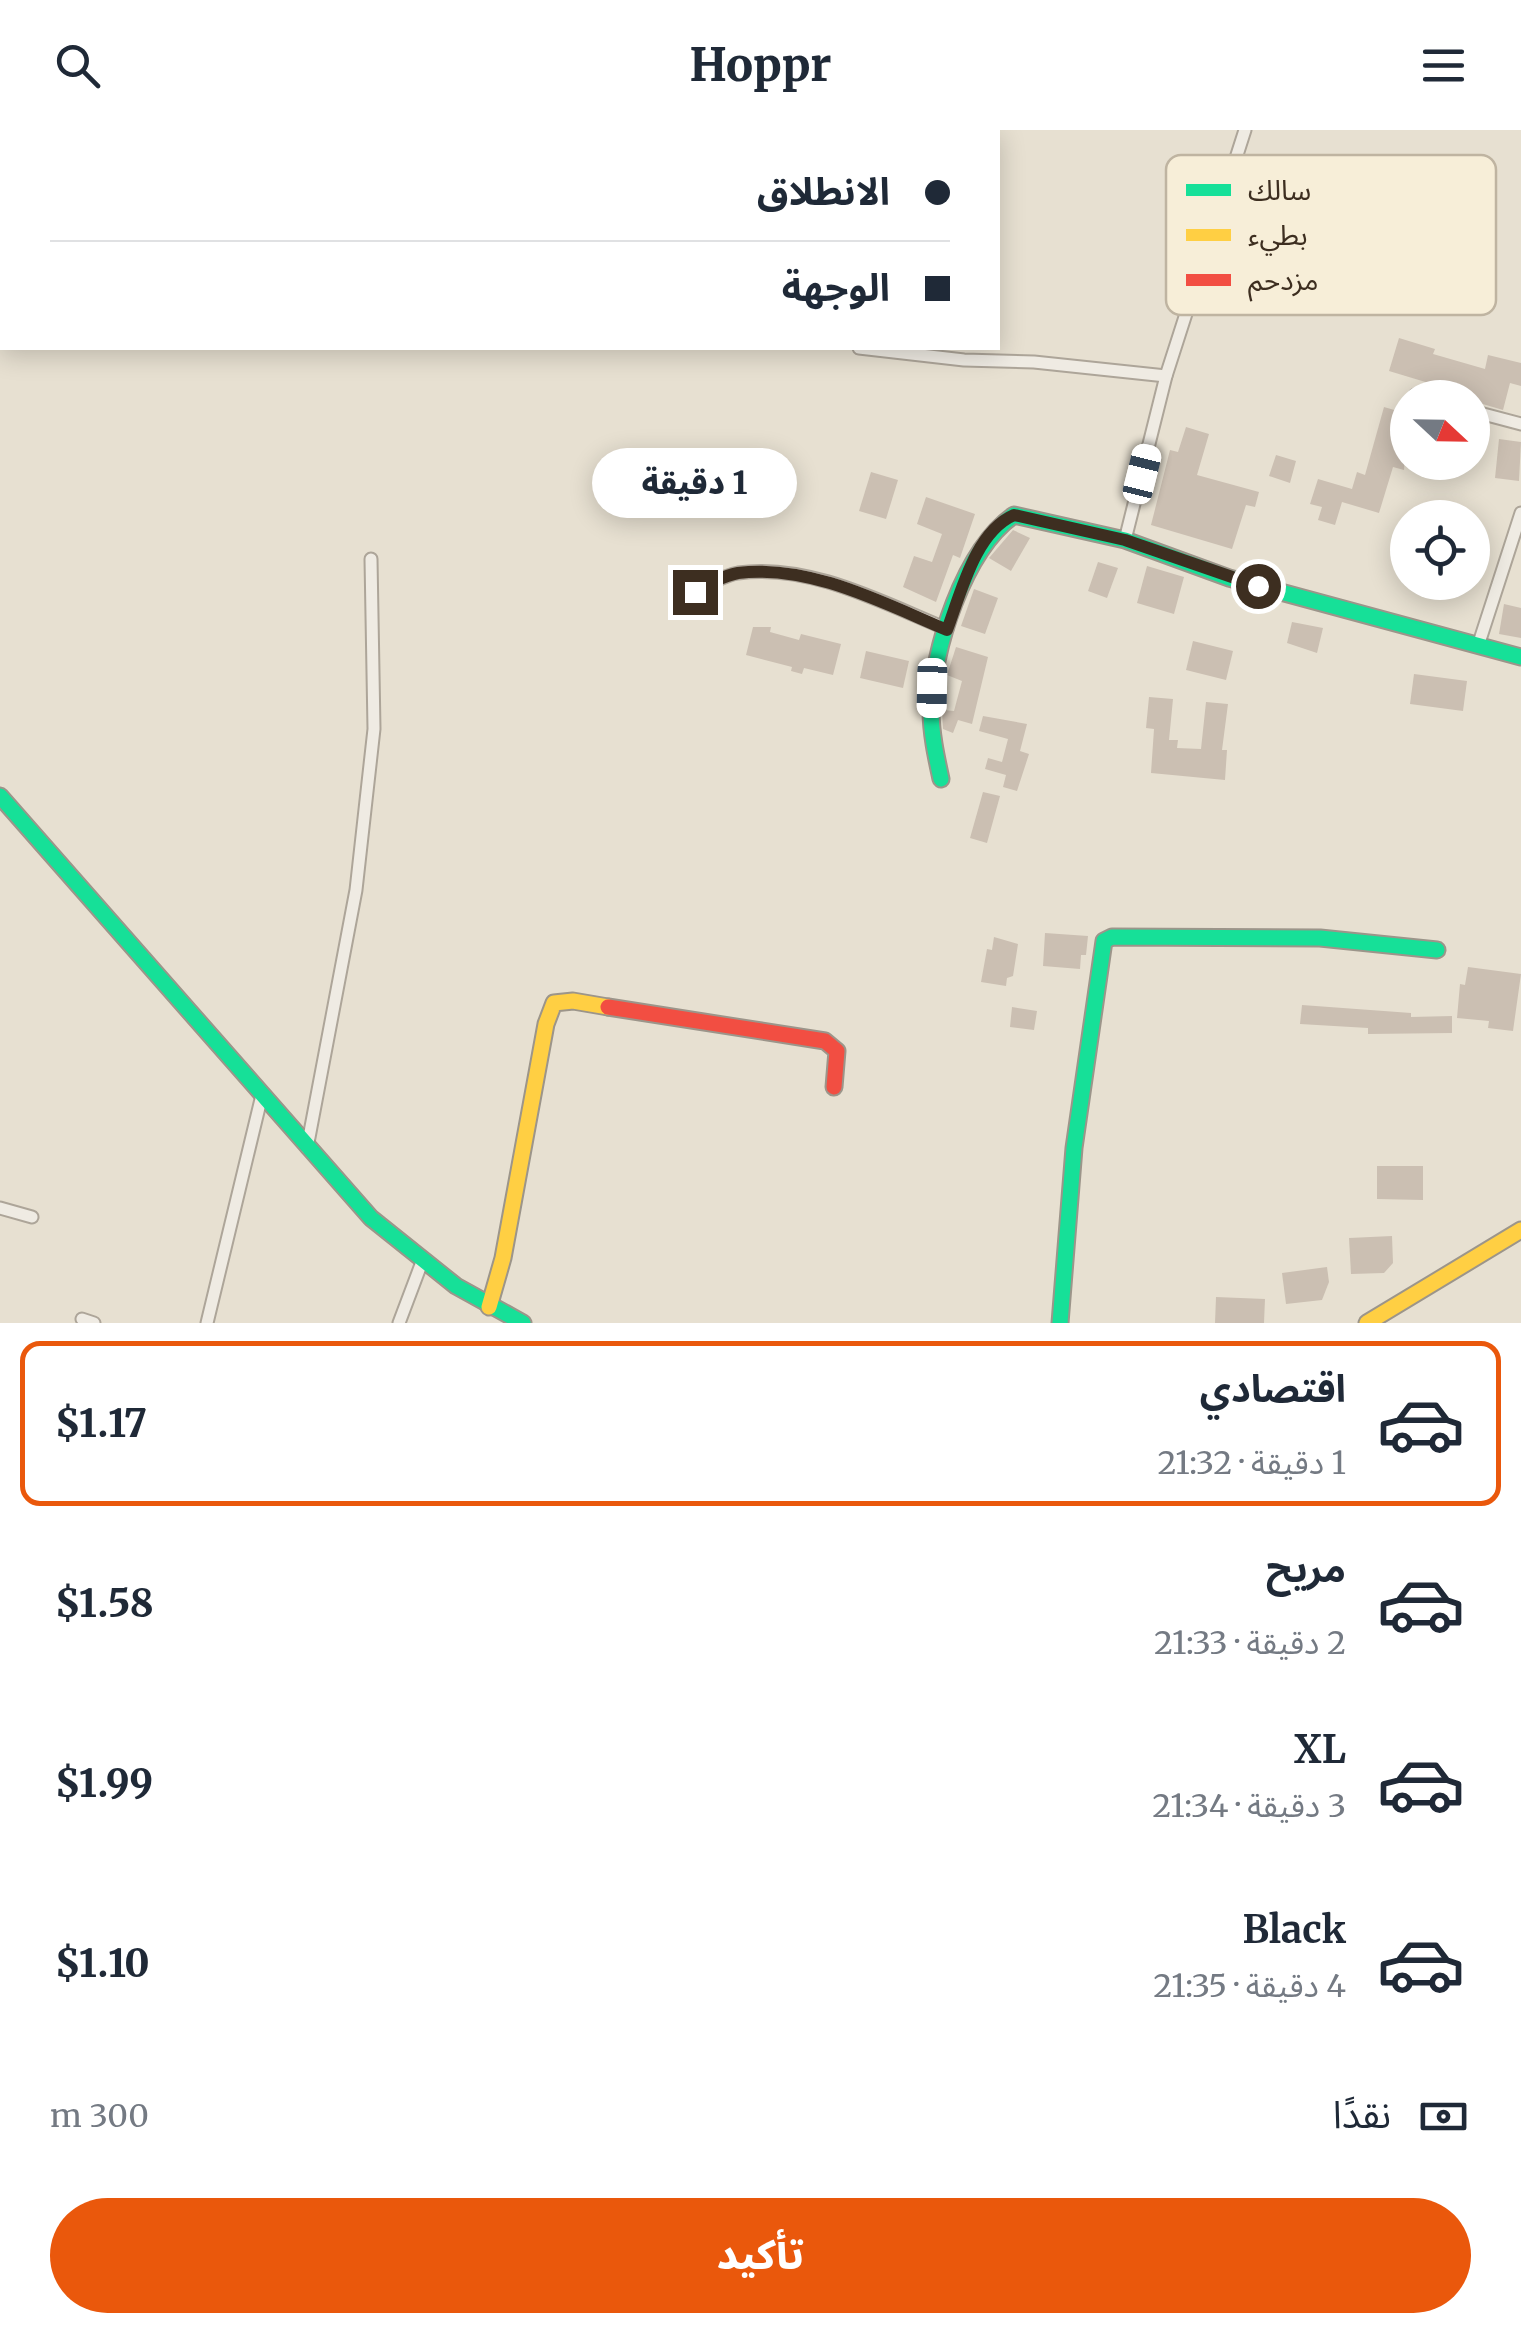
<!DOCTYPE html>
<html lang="ar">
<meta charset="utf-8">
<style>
body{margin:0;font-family:Merriweather,"Noto Sans Arabic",serif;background:#f6f6f7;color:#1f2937;direction:rtl;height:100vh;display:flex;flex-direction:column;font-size:38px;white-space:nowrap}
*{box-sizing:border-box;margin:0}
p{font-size:32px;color:#747a83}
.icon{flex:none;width:55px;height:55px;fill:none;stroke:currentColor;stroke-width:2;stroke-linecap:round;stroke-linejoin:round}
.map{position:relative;height:1193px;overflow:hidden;direction:ltr}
.side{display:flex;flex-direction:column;background:#fff;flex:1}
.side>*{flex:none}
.hud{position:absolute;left:0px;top:0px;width:1000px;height:220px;box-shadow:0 5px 25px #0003;direction:rtl;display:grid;align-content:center;height:220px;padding:0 50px;background:#fff}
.needle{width:65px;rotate:112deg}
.controls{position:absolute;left:1390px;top:250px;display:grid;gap:20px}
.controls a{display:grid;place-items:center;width:100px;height:100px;border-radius:50%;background:#fff;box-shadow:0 5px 25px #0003;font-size:50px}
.end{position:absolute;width:45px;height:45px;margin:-22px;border:12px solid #3d2e20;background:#fff;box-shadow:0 0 0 5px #fff}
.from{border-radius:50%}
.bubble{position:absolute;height:70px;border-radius:35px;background:#fff;box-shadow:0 5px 25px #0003;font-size:32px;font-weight:800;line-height:70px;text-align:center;direction:rtl}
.car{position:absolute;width:30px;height:60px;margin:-30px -15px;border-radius:12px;box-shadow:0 0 8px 2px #0007;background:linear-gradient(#fff 24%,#345 0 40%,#fff 0 76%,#345 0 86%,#fff 0)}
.hud b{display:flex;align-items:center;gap:35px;height:95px;font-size:38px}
.hud b+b{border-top:2px solid #e0e1e3}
.hud i{width:25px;height:25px;background:#1f2937}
ul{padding:18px 0 0;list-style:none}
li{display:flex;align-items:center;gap:30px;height:165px;margin:0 20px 15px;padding:0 30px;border:5px solid transparent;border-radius:20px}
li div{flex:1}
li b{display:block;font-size:38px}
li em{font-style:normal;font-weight:800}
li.selected{border-color:#ea580c}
li>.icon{width:90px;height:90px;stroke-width:1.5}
.pay{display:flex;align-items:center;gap:25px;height:110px;padding:0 50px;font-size:38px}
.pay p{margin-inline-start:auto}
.primary-button{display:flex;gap:20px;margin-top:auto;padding:20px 50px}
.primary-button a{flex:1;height:115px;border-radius:60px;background:#ea580c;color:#fff;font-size:40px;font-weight:800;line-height:115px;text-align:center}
header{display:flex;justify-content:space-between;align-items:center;height:130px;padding:0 50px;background:#fff;font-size:45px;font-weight:800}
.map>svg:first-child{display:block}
</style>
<header><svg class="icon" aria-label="menu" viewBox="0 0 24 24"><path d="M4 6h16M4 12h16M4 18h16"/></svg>Hoppr<svg class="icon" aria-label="search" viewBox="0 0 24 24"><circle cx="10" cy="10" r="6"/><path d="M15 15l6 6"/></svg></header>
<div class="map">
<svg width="1521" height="1193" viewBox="0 0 1521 1193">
<rect width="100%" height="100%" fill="#e7e0d1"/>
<!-- building -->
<g fill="#cbbfb2">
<path d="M1399,208L1435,219L1433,224L1485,239L1488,225L1521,233V256L1510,253L1503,280L1476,272L1477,268L1441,261L1442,257L1389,241Z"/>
<path d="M1384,277L1408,284L1404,340L1393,337L1379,383L1342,372L1335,395L1318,390L1322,377L1310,374L1318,349L1352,359L1357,342L1365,345Z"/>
<path d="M1186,297L1209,304L1197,345L1259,362L1255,377L1246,375L1232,419L1151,395L1170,320L1178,322Z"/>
<path d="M1499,309L1521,312L1519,351L1495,348Z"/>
<path d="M1276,325L1296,331L1290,353L1269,346Z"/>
<path d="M871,342L898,350L886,389L859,381Z"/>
<path d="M926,367L975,384L960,428L953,425L936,472L903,457L914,426L932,432L942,404L917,394Z"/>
<path d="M1013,400L1030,408L1011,441L989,428Z"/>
<path d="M1098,432L1118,438L1107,468L1088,461Z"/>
<path d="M1147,436L1184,447L1174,484L1137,473Z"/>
<path d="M974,459L998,468L985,504L961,496Z"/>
<path d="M1504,474L1521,478V508L1499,504Z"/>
<path d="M1292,492L1323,498L1317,523L1287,513Z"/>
<path d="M753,497H771L770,502L799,510L801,504L841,514L833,545L804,538L802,544L791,541L792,537L746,525Z"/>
<path d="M1193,511L1233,521L1226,550L1186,540Z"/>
<path d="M956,517L988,527L972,594L958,590L953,603L943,599L942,580L954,581L962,551L947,545Z"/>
<path d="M866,521L909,531L903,558L860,548Z"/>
<path d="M1414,544L1467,551L1463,581L1410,574Z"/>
<path d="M1149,567L1173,569L1169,610H1178L1177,618L1201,619L1206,572L1228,574L1222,620H1227L1225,650L1151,643L1154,599L1146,598Z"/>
<path d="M983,586L1027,594L1020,621L1029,624L1017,661L1003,657L1006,645L985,639L988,628L1002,632L1008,609L979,601Z"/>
<path d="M983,662L1000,666L987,713L970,708Z"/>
<path d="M1045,803L1088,806L1086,825H1081L1080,839L1043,836Z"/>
<path d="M994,807L1018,814L1013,846L1007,848L1006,856L981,852L987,819L992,820Z"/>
<path d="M1468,837L1521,844L1513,901L1488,898L1489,891L1457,888L1460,854L1465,855Z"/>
<path d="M1302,875L1411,883V887L1452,886V903L1368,904V898L1300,894Z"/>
<path d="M1012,877L1037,881L1034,900L1010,897Z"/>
<path d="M1377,1036H1423V1070L1377,1069Z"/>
<path d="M1392,1106L1393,1133L1384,1143L1351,1144L1349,1108Z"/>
<path d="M1327,1137L1329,1152L1322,1170L1286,1174L1282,1143Z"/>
<path d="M1216,1167L1265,1169L1264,1193H1215Z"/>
</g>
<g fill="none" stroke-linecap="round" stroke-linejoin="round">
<!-- street casing -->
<g stroke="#ada599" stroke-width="15">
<g id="street">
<path d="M928,2L935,0"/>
<path d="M0,194H2"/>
<path d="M859,218L964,230L1034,232L1166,246"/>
<path d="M1415,265L1423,268"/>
<path d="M1472,281L1521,294"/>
<path d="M1125,410L1166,246L1245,0"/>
<path d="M695,462C709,454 723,446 738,443C810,433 883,473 947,499"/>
<path d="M1478,516L1521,383"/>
<path d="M307,1018L356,760L374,599L371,429"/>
<path d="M0,1078L32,1087"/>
<path d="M82,1189L94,1193"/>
<path d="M207,1193L262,965"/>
<path d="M399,1193L422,1132"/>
</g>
</g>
<!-- fast casing -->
<g stroke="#9c958a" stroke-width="19">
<g id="fast">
<path d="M941,649C936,626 931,603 931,580C932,520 964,420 1014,385L1125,410L1229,448L1521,527"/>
<path d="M0,666L371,1088L456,1156L523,1193"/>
<path d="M1060,1193L1074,1018L1104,811L1112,807L1320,808L1437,820"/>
</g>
</g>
<!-- slow casing -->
<g stroke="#9c958a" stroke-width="19">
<g id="slow">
<path d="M489,1177L503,1128L546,894L554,873L573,871L608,877"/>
<path d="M1367,1193L1521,1100"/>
</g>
</g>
<!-- jam casing -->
<g stroke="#9c958a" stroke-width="19">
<path id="jam" d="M608,877L825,911L837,921L834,957"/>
</g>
<!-- street -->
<use href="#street" stroke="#efebe3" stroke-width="11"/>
<!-- fast -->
<use href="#fast" stroke="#16e098" stroke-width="15"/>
<!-- slow -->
<use href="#slow" stroke="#ffcf43" stroke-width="15"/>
<!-- jam -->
<use href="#jam" stroke="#f24e42" stroke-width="15"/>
</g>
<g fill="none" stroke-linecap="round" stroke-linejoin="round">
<!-- route -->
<path stroke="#3d2e20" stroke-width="12" d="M695,462C709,454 723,446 738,443C810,434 883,473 947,500C961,463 975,402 1014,385L1125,410L1258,456"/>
</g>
<!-- legend -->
<rect x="1166" y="25" width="330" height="160" rx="15" fill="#f7eed8" stroke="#bfb4a1" stroke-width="2.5"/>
<rect x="1186" y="54" width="45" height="12" fill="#16e098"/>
<rect x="1186" y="99" width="45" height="12" fill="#ffcf43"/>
<rect x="1186" y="144" width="45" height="12" fill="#f24e42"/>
<g font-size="28" fill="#3d2e20">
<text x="1248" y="70">سالك</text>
<text x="1248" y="115">بطيء</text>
<text x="1248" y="160">مزدحم</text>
</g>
</svg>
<div class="controls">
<a><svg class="needle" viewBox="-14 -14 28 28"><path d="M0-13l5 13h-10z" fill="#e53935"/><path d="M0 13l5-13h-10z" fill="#747a83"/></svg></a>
<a><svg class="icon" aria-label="locate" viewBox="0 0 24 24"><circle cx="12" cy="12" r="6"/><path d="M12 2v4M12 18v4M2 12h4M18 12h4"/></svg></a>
</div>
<i class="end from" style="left:1258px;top:456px"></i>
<i class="end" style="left:695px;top:462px"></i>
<div class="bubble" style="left:592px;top:318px;width:205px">1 دقيقة</div>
<i class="car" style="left:1142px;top:344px;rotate:14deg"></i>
<i class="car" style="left:932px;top:558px;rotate:181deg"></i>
<div class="hud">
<b><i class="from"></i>الانطلاق</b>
<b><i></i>الوجهة</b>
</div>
</div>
<section class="side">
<ul>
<li class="selected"><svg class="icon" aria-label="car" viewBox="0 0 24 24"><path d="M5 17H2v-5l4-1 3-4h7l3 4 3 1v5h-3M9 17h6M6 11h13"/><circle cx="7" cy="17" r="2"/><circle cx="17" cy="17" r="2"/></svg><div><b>اقتصادي</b><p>1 دقيقة · 21:32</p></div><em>$1.17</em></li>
<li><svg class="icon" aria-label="car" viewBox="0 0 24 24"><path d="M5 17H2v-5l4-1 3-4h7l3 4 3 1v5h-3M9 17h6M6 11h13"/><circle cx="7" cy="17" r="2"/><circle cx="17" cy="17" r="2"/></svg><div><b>مريح</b><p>2 دقيقة · 21:33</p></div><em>$1.58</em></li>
<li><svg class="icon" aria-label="car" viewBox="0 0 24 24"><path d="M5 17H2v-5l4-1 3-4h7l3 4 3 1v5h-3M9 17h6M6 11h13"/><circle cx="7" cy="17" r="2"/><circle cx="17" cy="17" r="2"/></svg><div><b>XL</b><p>3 دقيقة · 21:34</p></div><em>$1.99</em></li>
<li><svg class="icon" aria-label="car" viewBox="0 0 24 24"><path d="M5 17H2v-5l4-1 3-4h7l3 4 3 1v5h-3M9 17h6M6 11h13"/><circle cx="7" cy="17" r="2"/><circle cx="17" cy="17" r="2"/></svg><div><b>Black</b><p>4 دقيقة · 21:35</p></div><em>$1.10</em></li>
</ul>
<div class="pay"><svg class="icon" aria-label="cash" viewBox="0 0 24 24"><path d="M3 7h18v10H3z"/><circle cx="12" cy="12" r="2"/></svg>نقدًا<p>300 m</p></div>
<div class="primary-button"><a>تأكيد</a></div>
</section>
